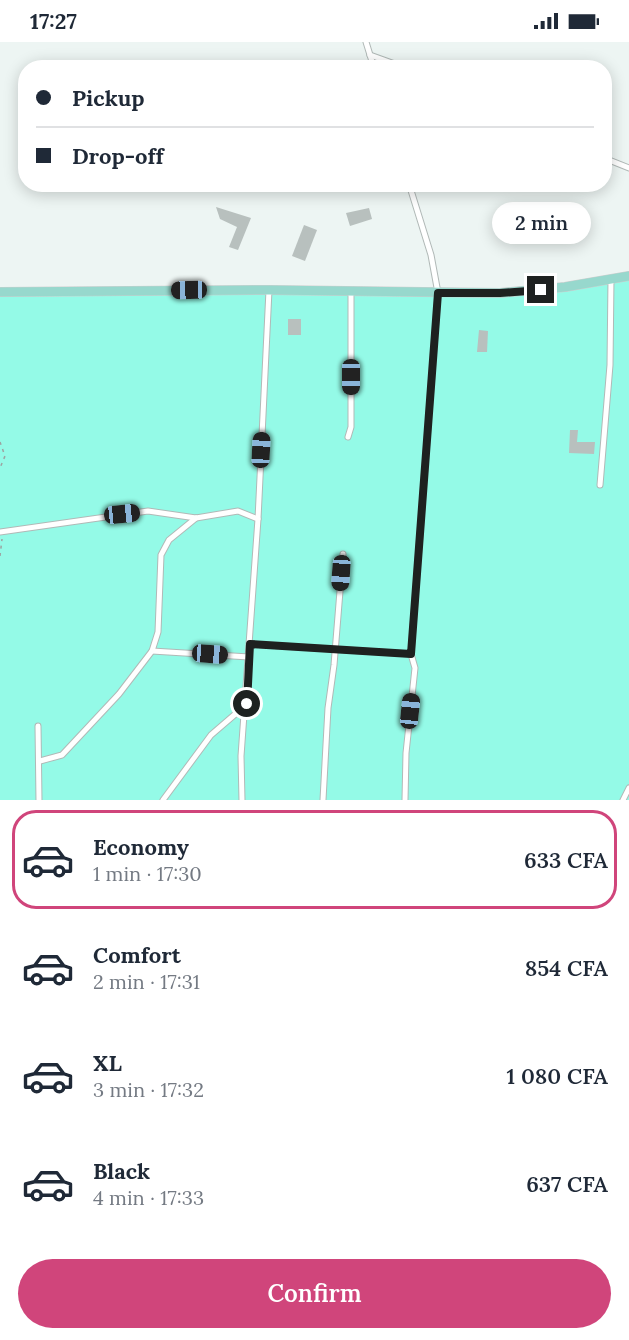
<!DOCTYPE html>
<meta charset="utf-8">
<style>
body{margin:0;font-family:Lora,serif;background:#f6f6f7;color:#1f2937;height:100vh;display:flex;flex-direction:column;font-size:22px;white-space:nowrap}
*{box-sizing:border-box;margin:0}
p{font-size:20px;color:#747a83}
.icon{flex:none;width:33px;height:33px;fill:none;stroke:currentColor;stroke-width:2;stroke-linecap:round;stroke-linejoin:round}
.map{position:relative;height:758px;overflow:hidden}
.panel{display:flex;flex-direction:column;background:#fff;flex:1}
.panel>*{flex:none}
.banner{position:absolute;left:18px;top:18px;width:594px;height:132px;border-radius:24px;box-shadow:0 3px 15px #0003;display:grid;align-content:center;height:132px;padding:0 18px;background:#fff}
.end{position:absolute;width:27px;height:27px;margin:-14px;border:8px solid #1e2120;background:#fff;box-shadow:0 0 0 3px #fff}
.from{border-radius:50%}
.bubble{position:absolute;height:42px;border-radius:21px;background:#fff;box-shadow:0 3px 15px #0003;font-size:20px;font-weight:600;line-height:42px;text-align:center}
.car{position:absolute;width:18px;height:36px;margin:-18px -9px;border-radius:8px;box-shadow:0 0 4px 2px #0007;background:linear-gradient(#222 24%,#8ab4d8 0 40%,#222 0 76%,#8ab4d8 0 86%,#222 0)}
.banner b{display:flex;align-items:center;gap:21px;height:57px;font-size:22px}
.banner b+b{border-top:2px solid #e0e1e3}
.banner i{width:15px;height:15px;background:#1f2937}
ul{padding:10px 0 0;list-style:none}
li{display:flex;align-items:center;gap:18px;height:99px;margin:0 12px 9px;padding:0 6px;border:3px solid transparent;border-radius:24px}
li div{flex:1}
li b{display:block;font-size:22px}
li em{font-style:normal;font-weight:600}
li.current{border-color:#d0457b}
li>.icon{width:54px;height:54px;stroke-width:1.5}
.action{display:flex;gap:12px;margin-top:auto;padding:12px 18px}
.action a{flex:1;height:69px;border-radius:36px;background:#d0457b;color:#fff;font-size:24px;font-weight:600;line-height:69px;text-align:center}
.status{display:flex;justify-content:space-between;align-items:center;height:42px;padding:0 30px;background:#fff;direction:ltr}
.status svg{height:16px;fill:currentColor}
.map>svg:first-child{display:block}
</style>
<div class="status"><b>17:27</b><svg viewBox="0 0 49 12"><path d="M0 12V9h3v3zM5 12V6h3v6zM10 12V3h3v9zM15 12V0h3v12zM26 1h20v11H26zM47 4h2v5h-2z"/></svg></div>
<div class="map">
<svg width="629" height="758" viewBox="0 0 629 758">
<rect width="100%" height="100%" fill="#edf5f3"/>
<!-- green -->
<path fill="#94fae7" d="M629,232V758H0V250L500,251Z"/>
<!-- building -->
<g fill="#b8c0be">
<path d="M216,165L251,176L238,208L229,205L237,185L220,177Z"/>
<path d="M369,166L372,177L350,184L346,171Z"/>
<path d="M304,183L317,188L305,219L292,214Z"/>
<rect x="288" y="277" width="13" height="16"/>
<path d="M479,288L488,289L487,310H477Z"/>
<path d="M570,388H578L577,400H595L594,412L569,411Z"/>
</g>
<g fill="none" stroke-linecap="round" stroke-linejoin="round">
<!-- minor casing -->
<g stroke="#b1b9b7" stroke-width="7">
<g id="minor">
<path d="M366,0L374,26"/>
<path d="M370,13L406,26"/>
<path d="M604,116L629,126"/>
<path d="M409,142L431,213L438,251L411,612"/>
<path d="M348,395L351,385V250"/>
<path d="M600,443L610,323L611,237"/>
<path d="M0,490L148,469L196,476L238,469L258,477"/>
<path d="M250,602L411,612L415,626L406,711L405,758"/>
<path d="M152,609L249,615"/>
<path d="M38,684L39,758"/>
<path d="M40,719L62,713L119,652L152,609L158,590L161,513L169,498L196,476"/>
<path d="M163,758L211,693L247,662"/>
<path d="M242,758L241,714L258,477L269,248"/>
<path d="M323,758L328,666L334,623L343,512"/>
<path d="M623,758L629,746"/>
</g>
</g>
<!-- primary casing -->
<g stroke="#cecece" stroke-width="10">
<path id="primary" d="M0,250L269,248L500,251L565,245L629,234"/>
</g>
<!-- path -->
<g stroke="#9da3a1" stroke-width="1.5" stroke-dasharray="3 4.5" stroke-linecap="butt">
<path d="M0,400L5,414L0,426"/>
<path d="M0,514L2,497"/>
</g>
<!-- minor -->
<use href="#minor" stroke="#fff" stroke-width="5"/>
<!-- primary -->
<use href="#primary" stroke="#97d8cd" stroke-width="9"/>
</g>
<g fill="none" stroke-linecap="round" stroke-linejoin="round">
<!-- route -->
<path stroke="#1e2120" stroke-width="8" d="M247,662L250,602L411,612L438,251H500L541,248"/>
</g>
</svg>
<i class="end from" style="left:247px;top:662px"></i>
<i class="end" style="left:541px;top:248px"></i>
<div class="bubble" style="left:492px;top:160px;width:99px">2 min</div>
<i class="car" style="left:189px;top:248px;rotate:269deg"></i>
<i class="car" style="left:351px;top:335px;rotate:180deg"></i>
<i class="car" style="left:261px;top:408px;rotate:3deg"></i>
<i class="car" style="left:122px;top:472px;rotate:84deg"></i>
<i class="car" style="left:341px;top:531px;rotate:184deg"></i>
<i class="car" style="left:210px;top:612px;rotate:94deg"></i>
<i class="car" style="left:410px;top:669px;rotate:6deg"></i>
<div class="banner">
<b><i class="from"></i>Pickup</b>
<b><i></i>Drop-off</b>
</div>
</div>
<section class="panel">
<ul>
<li class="current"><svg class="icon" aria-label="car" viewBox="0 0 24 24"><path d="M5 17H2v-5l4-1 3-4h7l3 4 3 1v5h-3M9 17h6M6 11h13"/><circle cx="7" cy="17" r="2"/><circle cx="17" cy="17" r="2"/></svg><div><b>Economy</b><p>1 min · 17:30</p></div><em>633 CFA</em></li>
<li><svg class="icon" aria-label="car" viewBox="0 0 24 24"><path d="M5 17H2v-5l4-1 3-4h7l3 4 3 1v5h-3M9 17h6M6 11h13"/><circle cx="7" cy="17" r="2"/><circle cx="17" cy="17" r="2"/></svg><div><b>Comfort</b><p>2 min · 17:31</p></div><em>854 CFA</em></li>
<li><svg class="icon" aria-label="car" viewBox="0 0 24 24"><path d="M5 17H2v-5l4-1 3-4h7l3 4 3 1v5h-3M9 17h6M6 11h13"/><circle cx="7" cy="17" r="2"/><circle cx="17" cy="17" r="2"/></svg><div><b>XL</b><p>3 min · 17:32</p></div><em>1 080 CFA</em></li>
<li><svg class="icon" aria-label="car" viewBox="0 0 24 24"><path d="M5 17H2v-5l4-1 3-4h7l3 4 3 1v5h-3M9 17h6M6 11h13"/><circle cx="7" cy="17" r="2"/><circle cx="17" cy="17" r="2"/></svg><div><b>Black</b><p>4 min · 17:33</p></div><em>637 CFA</em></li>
</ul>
<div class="action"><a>Confirm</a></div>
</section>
